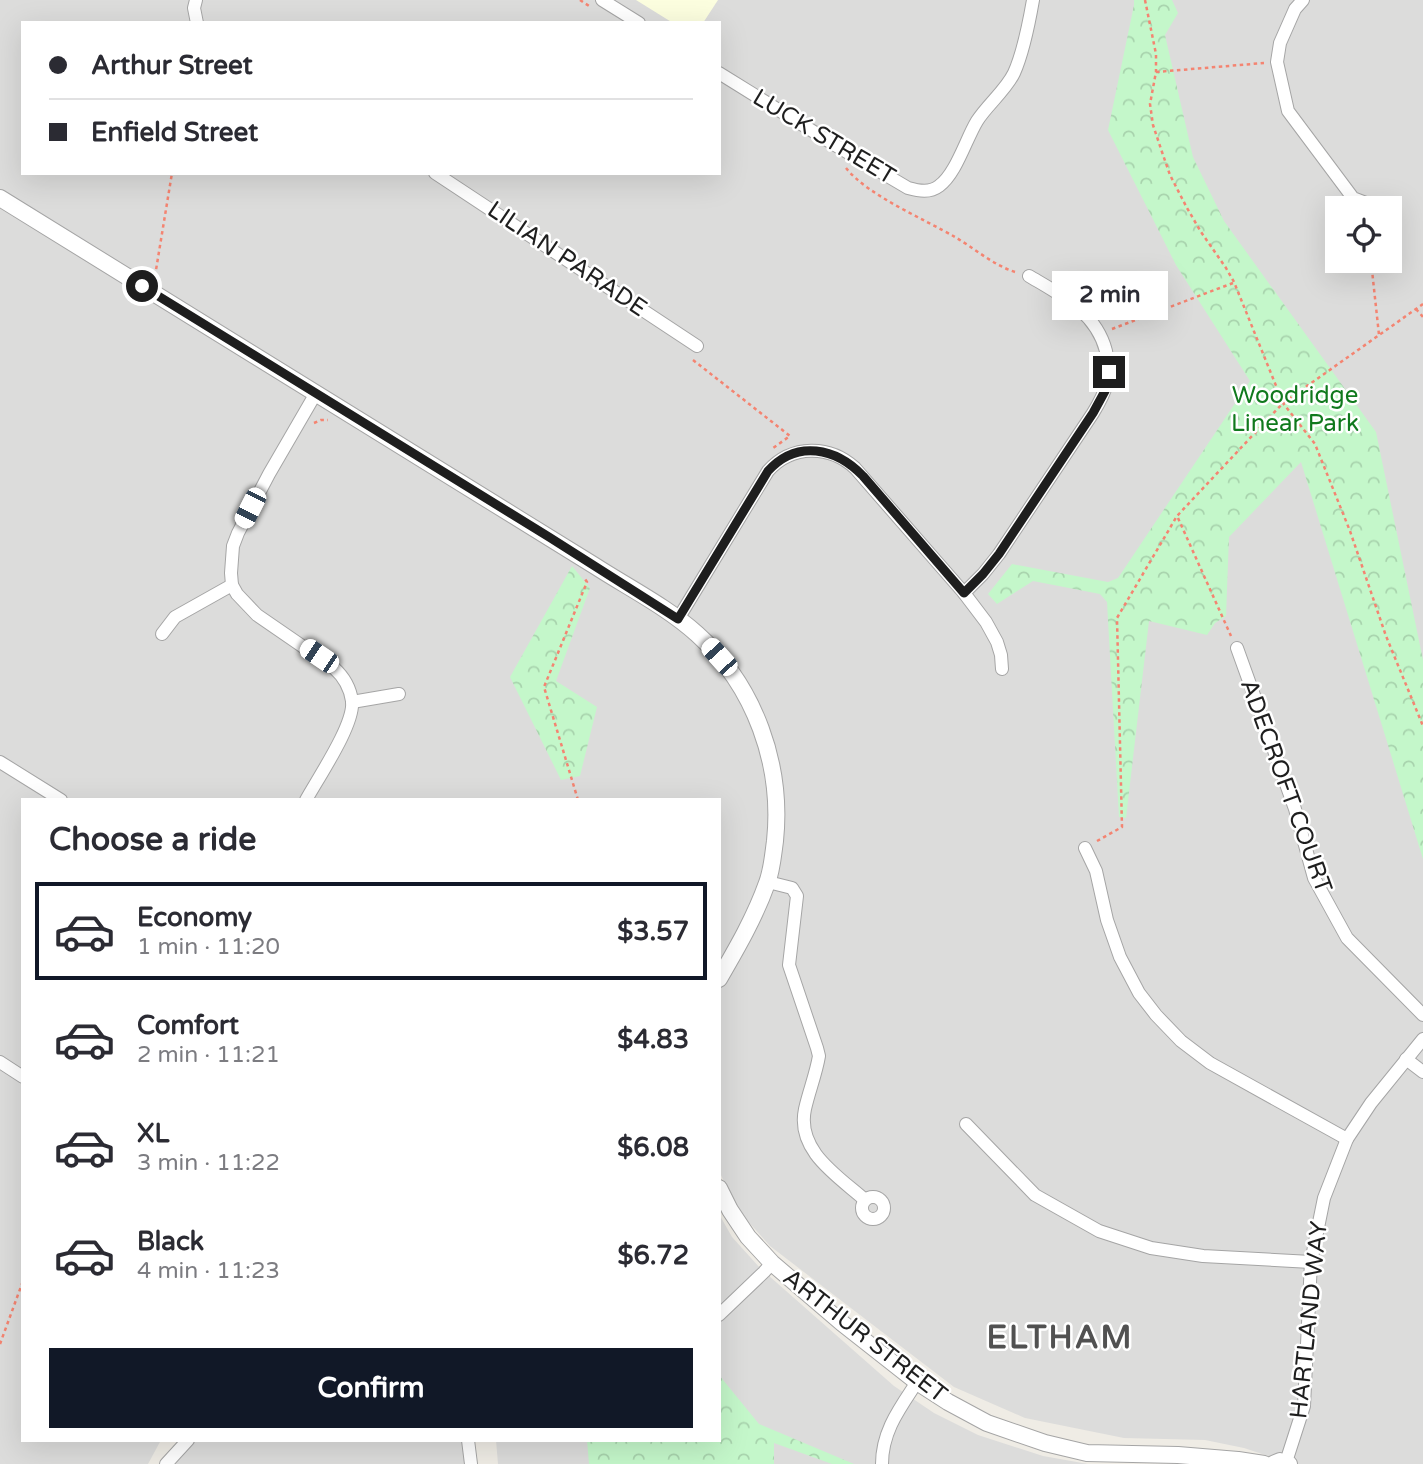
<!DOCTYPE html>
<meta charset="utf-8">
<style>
body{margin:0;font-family:"Varela Round",sans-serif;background:#f7f7f7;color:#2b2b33;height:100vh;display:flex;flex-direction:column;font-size:26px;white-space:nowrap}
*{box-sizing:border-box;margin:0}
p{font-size:23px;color:#7c7c81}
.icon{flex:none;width:38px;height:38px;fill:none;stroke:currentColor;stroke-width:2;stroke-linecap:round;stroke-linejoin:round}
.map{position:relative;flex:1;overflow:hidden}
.sheet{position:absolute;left:21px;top:798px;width:700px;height:644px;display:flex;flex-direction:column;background:#fff;border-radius:0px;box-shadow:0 7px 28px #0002}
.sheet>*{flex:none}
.top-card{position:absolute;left:21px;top:21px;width:700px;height:154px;border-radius:0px;box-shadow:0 7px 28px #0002;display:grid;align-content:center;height:154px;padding:0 28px;background:#fff}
.buttons{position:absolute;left:1325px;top:196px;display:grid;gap:14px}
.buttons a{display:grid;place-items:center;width:77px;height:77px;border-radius:0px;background:#fff;box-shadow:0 7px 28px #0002;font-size:35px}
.end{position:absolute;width:32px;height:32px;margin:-16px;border:9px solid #1e1e1e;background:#fff;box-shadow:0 0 0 4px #fff}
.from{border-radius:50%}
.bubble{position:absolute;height:49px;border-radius:0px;background:#fff;box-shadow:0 7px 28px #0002;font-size:23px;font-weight:700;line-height:49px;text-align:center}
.car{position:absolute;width:21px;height:42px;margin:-21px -10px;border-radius:9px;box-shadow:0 0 5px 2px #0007;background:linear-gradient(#fff 24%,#345 0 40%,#fff 0 76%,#345 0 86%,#fff 0)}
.top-card b{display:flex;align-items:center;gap:24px;height:66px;font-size:26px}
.top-card b+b{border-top:2px solid #e1e1e2}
.top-card i{width:18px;height:18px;background:#2b2b33}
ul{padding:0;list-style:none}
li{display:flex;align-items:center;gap:21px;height:98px;margin:0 14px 10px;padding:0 14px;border:4px solid transparent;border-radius:0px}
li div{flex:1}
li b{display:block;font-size:26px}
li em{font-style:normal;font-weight:700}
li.current{border-color:#111827}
li>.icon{width:63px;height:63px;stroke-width:1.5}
h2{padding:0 28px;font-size:32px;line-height:84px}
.primary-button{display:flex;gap:14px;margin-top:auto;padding:14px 28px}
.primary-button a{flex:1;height:80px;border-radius:0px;background:#111827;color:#fff;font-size:28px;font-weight:700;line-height:80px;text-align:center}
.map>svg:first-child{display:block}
</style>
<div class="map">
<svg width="1423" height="1464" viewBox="0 0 1423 1464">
<defs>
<pattern id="park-crowns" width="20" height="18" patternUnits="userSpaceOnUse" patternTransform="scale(1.75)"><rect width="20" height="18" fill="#c4f7ca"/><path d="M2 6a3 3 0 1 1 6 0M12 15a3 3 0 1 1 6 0" fill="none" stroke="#a8d3ad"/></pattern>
</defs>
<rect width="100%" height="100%" fill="#efece5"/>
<!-- residential -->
<g fill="#dcdcdb" fill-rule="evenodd">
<path d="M0,0H1423V1464H1292L1244,1448L1205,1440L1124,1438L1025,1418L954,1387L770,1246L738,1210L719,1171V800H23V1440H161L148,1464H0ZM23,23H719V173H23ZM1337,208H1390V261H1337Z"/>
<path d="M719,1214L732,1237L760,1268L894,1386L934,1413L978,1435L1043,1456L1088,1464H498L496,1440H719Z"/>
<path d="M188,1440H468L470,1464H166Z"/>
</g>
<!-- education -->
<path fill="#fcfedf" d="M636,0H718L703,23H673Z"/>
<!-- park -->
<g fill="url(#park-crowns)">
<path d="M1134,0H1172L1178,13L1165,35L1193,157L1224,221L1376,432L1423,660V859L1301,462L1229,537L1226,616L1215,623L1207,635L1149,621L1126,818L1119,817L1107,602L1100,594L1033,581L997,604L988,594L1012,564L1108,582L1118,578L1250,381L1176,265L1108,130L1134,5Z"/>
<path d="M572,566L590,588L556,681L597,707L580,776L561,780L510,677Z"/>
<path d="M719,1375L759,1424L854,1464H832L774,1443V1464H589L587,1440H719Z"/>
</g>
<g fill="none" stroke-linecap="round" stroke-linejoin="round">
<!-- minor casing -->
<g stroke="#a5a5a5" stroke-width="14">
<g id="minor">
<path d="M196,0L194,8L197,23"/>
<path d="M602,0L639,23"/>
<path d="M1303,0L1295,9L1280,43L1277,62L1288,111L1353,198L1379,208"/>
<path d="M719,73L835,145L908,188C919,191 930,193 939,186C956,174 966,139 977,121C987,105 1006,90 1014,73C1023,53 1029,23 1033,0"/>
<path d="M435,173L697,346"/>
<path d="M1390,218V227"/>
<path d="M964,593L983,574L999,554L1093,413C1107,390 1112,377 1106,351C1096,312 1061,295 1029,276"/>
<path d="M678,619L768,471C792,444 830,445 855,468L964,593L986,622L997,642L1001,655L1002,669"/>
<path d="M162,634L175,617L232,585"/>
<path d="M1237,648L1295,809L1314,878L1347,938L1423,1015"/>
<path d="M352,702L399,694"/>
<path d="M0,762L61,800"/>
<path d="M306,800C318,778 355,724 352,701C350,687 344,677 334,668L257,615L237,594L232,585L231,573L233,546L238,533L269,474L316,393"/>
<path d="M1085,848L1096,871L1107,920L1120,957L1139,993L1156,1015L1181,1041L1210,1063L1347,1139"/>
<path d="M768,882L792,888L797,896L789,965L817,1048L819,1056C816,1074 809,1091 805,1109C796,1151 838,1176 865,1200"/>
<path d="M1406,1059L1423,1072"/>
<path d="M0,1062L23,1077"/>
<path d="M966,1124L1035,1195L1099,1231L1151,1248L1203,1256L1311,1262"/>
<circle cx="873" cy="1208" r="11"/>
<path d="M719,1315L764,1272L772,1263"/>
<path d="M468,1440L471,1464"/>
<path d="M1286,1462L1304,1406L1311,1262L1324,1198L1347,1139L1371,1103L1423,1039"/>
<path d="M166,1464L188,1440"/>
<path d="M882,1464C882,1431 900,1408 917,1382"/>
</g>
</g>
<!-- tertiary casing -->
<g stroke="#a5a5a5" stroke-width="18">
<g id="tertiary">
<path d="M0,198L595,566C629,588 667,607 697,634C755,686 783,765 775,841C773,855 772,870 767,883C755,917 737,948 719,979"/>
<path d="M719,1188L730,1210L748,1237L772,1263L842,1323L917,1382L948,1402L987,1423L1045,1443L1087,1453L1178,1455L1238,1460L1264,1464"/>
<path d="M1273,1464L1280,1461L1289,1464"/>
</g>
</g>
<!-- path -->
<g stroke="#f48471" stroke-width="2.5" stroke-dasharray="3.5 3.5" stroke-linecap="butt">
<path d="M580,0L589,6"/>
<path d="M1145,0L1156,54V72L1150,104L1153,125L1162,152L1170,175L1187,208L1201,232L1226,268L1234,282L1283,403L1315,444L1350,531L1386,636L1423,726"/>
<path d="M1156,72L1264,63"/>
<path d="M846,168C867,195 924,219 955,237C974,248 993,265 1015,272"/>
<path d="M1371,261L1379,335"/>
<path d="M155,276L172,173"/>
<path d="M1416,309L1423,317"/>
<path d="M1112,329L1233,283"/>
<path d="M693,360L790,436L773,448"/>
<path d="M314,423L321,420H328"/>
<path d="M1178,518L1231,636"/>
<path d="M578,800L544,687L587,582L585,579"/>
<path d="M1097,841L1122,827L1117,618L1177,516L1283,403L1423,304"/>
<path d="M0,1344L23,1281"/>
</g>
<!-- minor -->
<use href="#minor" stroke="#fff" stroke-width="12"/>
<!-- tertiary -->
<use href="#tertiary" stroke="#fff" stroke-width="16"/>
</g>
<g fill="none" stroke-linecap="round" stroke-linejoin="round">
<!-- route -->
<path stroke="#1e1e1e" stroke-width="9" d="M142,286L549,537L678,619L768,471C797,439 836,448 863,476L964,593L983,574L999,554L1093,413L1105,391L1109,372"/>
</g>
<g text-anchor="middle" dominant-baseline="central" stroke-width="5" stroke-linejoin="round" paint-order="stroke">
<!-- street labels -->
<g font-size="24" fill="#1e1e1e" stroke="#fff">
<text transform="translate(824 137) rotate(31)">LUCK STREET</text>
<text transform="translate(567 259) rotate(34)">LILIAN PARADE</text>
<text transform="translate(1286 786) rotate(70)">ADECROFT COURT</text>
<text transform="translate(1309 1320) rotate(-84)">HARTLAND WAY</text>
<text transform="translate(865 1336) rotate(38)">ARTHUR STREET</text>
</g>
<!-- park labels -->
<g font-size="24" fill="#10791d" stroke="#fff">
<text x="1295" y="395">Woodridge<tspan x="1295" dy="28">Linear Park</tspan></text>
</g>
<!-- district labels -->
<g font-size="32" font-weight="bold" letter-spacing="2" fill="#515151" stroke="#fff">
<text x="1060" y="1338">ELTHAM</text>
</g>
</g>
</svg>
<div class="buttons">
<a><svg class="icon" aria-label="locate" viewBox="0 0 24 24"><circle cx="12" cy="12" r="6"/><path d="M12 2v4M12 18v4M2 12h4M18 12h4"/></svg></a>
</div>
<i class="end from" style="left:142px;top:286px"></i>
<i class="end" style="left:1109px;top:372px"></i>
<div class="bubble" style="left:1052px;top:271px;width:116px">2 min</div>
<i class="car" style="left:250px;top:508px;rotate:207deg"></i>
<i class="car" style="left:319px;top:656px;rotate:304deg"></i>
<i class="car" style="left:719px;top:657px;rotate:318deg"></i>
<div class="top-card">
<b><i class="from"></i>Arthur Street</b>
<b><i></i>Enfield Street</b>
</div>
<section class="sheet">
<h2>Choose a ride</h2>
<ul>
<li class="current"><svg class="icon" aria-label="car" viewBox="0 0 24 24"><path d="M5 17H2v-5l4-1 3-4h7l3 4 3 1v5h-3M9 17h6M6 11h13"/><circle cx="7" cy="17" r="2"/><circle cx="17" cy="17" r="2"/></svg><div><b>Economy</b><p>1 min · 11:20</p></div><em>$3.57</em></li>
<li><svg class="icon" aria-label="car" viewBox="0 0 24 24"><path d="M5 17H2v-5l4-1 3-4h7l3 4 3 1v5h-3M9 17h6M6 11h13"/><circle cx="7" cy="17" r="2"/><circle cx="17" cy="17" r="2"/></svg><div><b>Comfort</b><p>2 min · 11:21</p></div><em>$4.83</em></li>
<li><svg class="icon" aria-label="car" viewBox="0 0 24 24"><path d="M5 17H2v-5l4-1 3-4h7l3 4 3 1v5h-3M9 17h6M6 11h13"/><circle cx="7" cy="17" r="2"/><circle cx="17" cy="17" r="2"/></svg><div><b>XL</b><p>3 min · 11:22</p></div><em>$6.08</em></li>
<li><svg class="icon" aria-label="car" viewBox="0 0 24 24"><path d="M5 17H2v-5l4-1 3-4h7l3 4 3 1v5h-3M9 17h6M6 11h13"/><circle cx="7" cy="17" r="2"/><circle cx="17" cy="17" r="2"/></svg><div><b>Black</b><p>4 min · 11:23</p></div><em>$6.72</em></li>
</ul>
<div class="primary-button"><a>Confirm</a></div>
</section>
</div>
